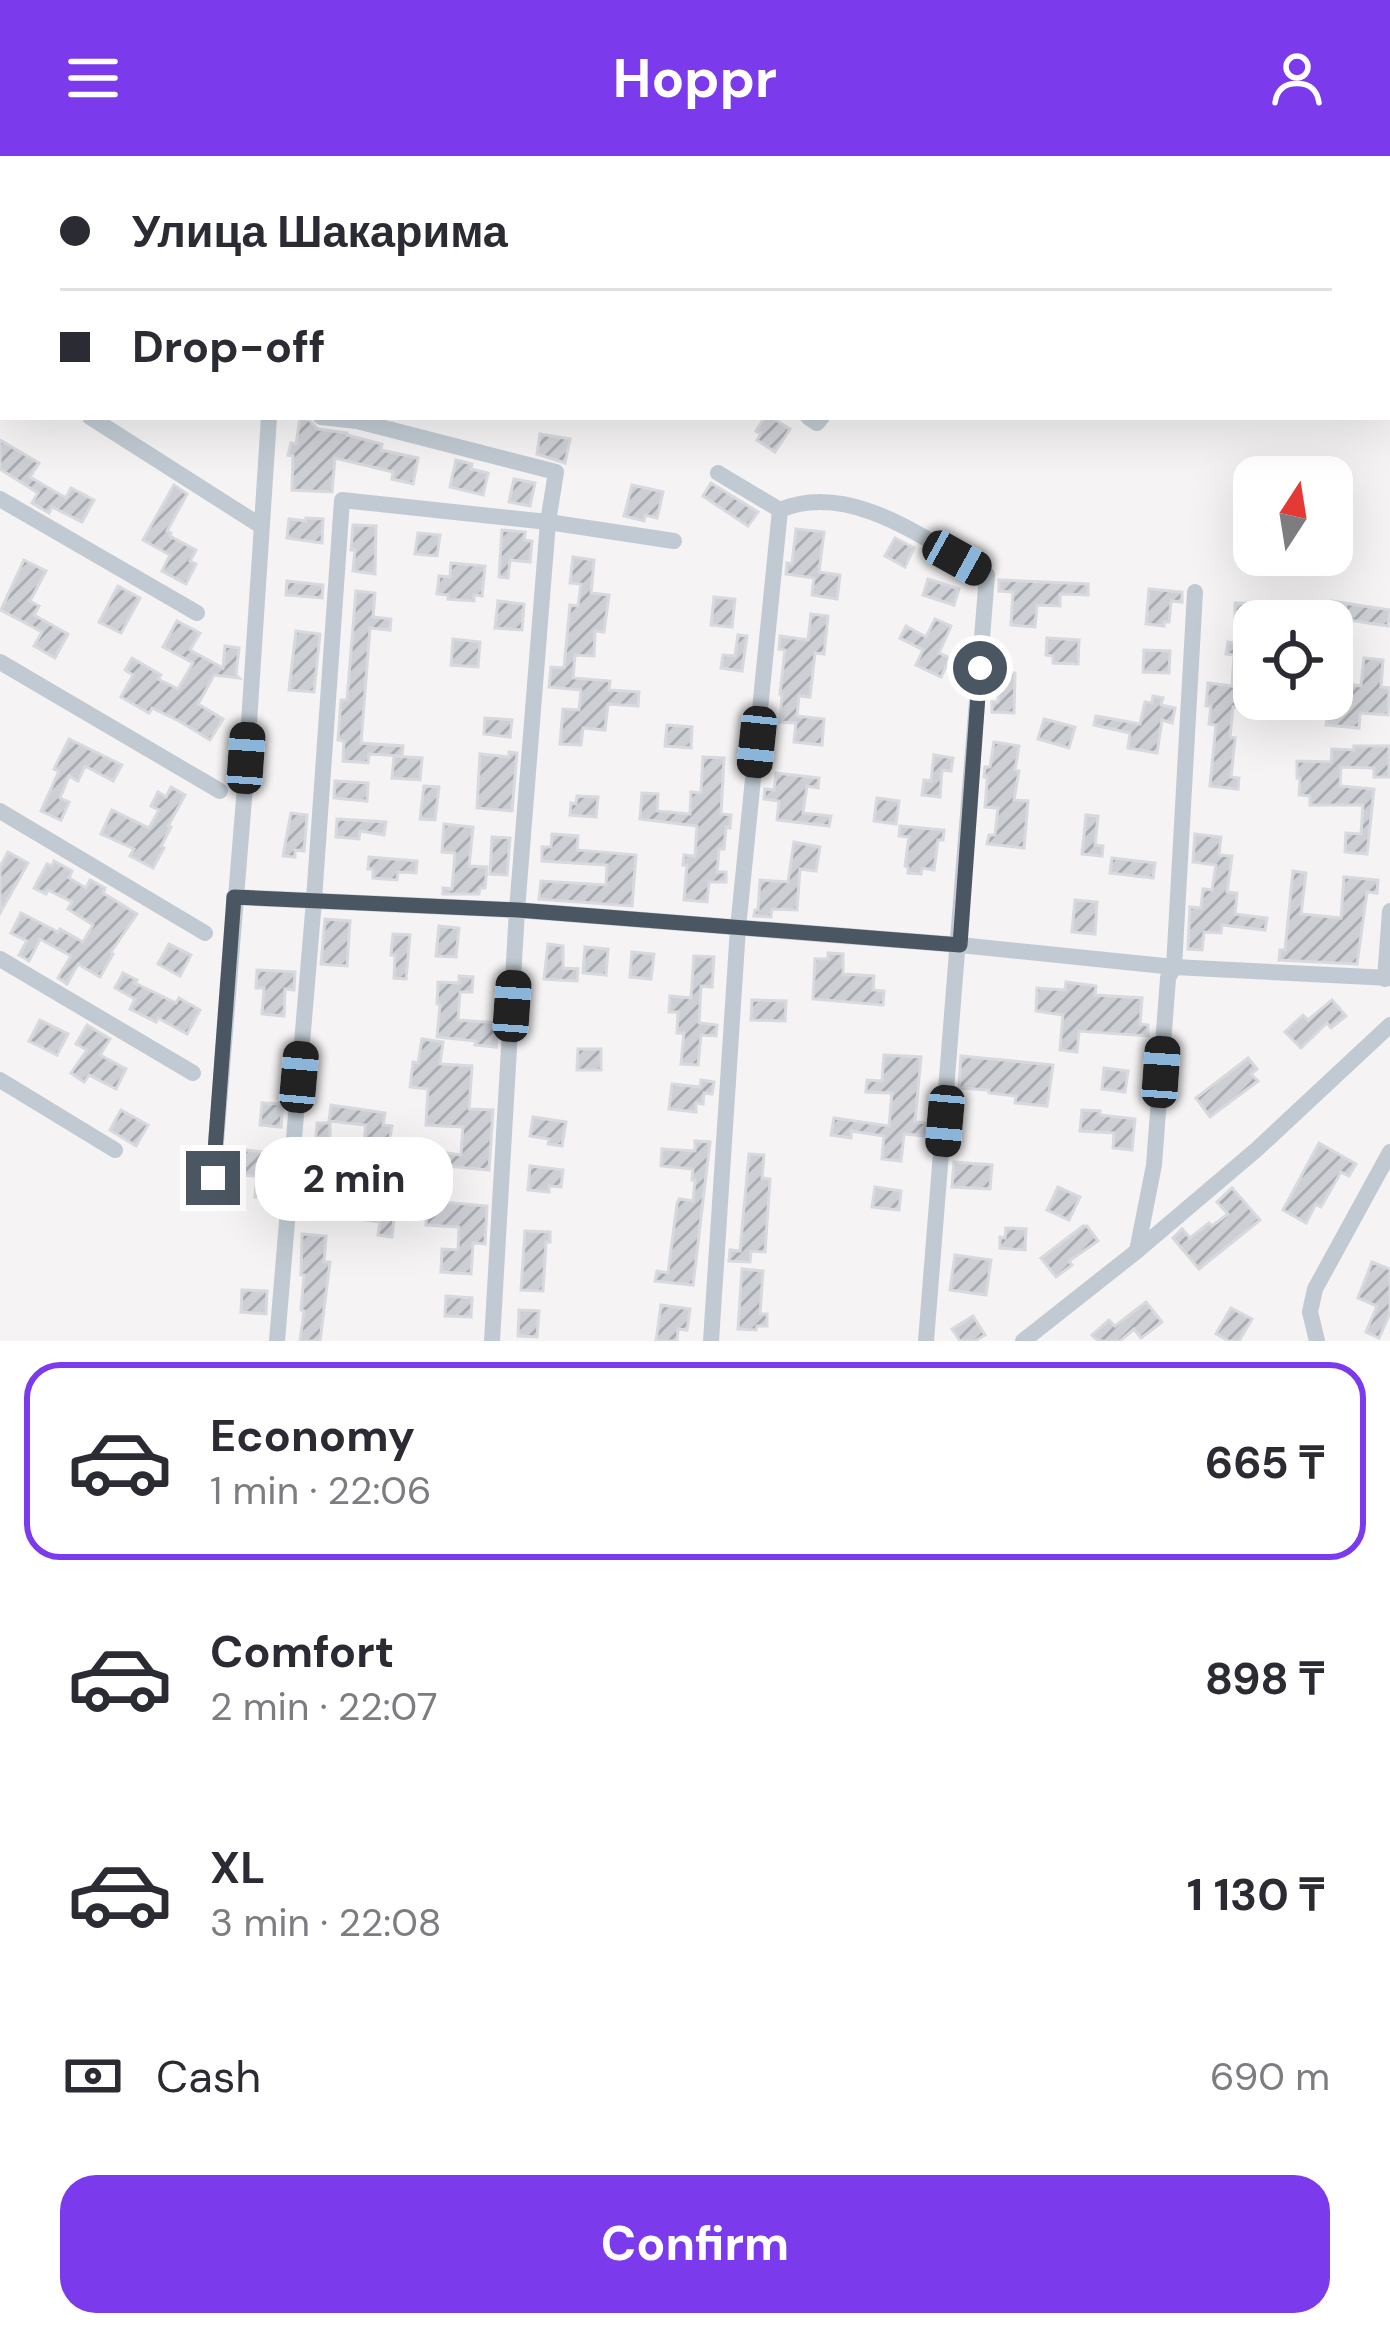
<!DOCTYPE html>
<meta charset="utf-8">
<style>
body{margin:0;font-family:"DM Sans",sans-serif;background:#f2f2f3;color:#2b2b33;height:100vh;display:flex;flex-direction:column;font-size:45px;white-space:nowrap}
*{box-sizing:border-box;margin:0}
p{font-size:39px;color:#7c7c81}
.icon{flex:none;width:66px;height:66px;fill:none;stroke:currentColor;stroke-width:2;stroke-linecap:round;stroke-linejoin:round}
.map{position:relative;height:1185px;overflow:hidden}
.side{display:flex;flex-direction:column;background:#fff;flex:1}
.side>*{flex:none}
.banner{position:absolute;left:0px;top:0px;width:1392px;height:264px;box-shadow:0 12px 48px #0002;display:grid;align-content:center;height:264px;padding:0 60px;background:#fff}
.needle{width:78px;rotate:12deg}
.buttons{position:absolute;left:1233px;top:300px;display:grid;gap:24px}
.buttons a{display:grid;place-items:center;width:120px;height:120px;border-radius:24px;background:#fff;box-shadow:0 12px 48px #0002;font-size:60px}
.end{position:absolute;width:54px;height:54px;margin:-27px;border:15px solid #4a5661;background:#fff;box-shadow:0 0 0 6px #fff}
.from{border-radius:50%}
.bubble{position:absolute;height:84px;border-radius:36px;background:#fff;box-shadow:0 12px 48px #0002;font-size:39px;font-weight:700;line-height:84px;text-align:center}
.car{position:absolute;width:36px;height:72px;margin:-36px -18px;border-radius:15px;box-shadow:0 0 9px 3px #0007;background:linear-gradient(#222 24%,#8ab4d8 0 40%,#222 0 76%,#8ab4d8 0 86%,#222 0)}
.banner b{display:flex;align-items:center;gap:42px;height:114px;font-size:45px}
.banner b+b{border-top:3px solid #e1e1e2}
.banner i{width:30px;height:30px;background:#2b2b33}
ul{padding:21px 0 0;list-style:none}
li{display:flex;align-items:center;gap:36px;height:198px;margin:0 24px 18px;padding:0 36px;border:6px solid transparent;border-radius:36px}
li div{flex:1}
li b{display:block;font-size:45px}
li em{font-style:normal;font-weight:700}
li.current{border-color:#7c3aed}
li>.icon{width:108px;height:108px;stroke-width:1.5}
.pay{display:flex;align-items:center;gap:30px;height:132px;padding:0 60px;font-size:45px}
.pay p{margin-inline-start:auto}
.primary-button{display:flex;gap:24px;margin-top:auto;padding:24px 60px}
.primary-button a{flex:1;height:138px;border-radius:36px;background:#7c3aed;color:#fff;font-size:48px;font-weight:700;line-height:138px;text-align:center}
header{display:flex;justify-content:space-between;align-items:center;height:156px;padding:0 60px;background:#7c3aed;color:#fff;font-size:54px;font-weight:700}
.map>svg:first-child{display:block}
</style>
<header><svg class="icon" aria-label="menu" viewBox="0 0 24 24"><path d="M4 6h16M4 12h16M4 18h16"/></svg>Hoppr<svg class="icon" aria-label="person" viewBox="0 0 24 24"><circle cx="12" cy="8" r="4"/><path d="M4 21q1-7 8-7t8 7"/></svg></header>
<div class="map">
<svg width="1390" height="1185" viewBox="0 0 1390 1185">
<defs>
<pattern id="building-hatch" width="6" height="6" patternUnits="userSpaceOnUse" patternTransform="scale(3)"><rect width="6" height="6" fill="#cdcfd5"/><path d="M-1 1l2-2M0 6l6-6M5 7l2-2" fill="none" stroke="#a8abb0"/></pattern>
</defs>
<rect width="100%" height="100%" fill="#f5f3f3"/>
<!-- building -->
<g fill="url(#building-hatch)" stroke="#d7d9de" stroke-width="3">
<path d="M765,261H771L790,273L775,296L757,284L761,278L756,275Z"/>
<path d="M300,262L309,264L318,273L347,277V279L382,288L381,294L418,302L413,328L392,323L393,316L335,302L332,336L292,334L293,300L288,299L291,287L296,288Z"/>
<path d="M540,278L570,283L565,307L537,298Z"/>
<path d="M0,284L39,307L30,321L66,342L71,332L94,344L82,366L52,351L49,357L32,347L38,337L0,313Z"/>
<path d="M456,304L472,308L471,313L488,317L483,339L450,331Z"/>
<path d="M514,323L535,327L530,350L509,346Z"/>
<path d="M711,327L758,356L748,370L703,340Z"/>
<path d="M174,329L187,338L167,375L171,377L170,380L196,394L190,405L196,408L186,428L162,415L170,399L143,384Z"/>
<path d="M632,329L663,336L657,362L645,359L644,365L624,360Z"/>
<path d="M306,362L323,363L322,387L287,382L289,363L306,365Z"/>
<path d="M353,369L376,370L375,418L353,415L355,394H351Z"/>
<path d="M796,373L824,376L819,416L840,419L837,443L812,439L814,422L786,418L787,407L792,408Z"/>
<path d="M502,374L525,376L524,384L532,385L530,406L510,404L508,422L499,421Z"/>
<path d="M418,377L440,379L437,400L415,398Z"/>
<path d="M895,382L914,392L905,411L885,400Z"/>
<path d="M573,401L594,404L591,437L609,439L604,476L595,475L594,500L575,499L573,522L610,525L609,534L639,536L638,550L608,548L605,574L583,572L581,589L560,588L563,553L579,554L581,534L549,531L551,511L564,512L570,449L578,450L581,428L570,427Z"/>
<path d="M24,404L46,415L30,445L39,450L34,459L68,478L55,502L34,490L42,476L1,454Z"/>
<path d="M451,407L485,410L482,440L474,439V445L448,443V439L437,438L439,420L450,421Z"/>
<path d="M928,423L959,433L954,449L923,439Z"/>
<path d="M999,424L1088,428V439L1060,438V450L1037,449L1035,471L1011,469L1013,436L999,435Z"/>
<path d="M287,425L323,429L322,442L286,439Z"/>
<path d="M118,430L140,442L121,477L99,466Z"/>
<path d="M1149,433L1182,436V446L1171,445L1169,466H1164V470L1146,468Z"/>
<path d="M356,435L375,437L373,461L391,463L390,474L370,472L361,587L403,590L402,600L369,598L368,607L343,605L344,585L338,584L341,544H347Z"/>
<path d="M714,441L735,443L732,471L711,469Z"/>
<path d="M498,445L524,448L522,474L495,472Z"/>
<path d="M1331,445L1390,454L1388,470L1328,461Z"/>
<path d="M1235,447L1281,448L1280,465L1235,468Z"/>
<path d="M811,458L828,460L824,498L815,497L810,541L799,540L797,560L824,563L822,589L794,586L796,567L780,566L782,538H780L785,494L779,493L780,480L808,484Z"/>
<path d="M935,463L951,470L939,497L950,502L941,521L916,509L923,494L900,482L906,470L926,481Z"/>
<path d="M177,465L200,477L190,494L223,512L225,490L239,492L236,519L239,522L214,519L198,548L223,563L210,584L179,565L152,552L149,557L121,541L133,519L125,514L132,502L161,519L158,523L178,533L193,507L163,491Z"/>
<path d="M296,475L320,478L314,536L289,534Z"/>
<path d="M738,479L747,480L742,515L721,512L723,499L735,500Z"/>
<path d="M1047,482L1079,484L1078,508L1053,507V500L1046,499Z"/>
<path d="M453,483L480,486L478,511L451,509Z"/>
<path d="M1228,486L1254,489V529L1244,528L1241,552L1233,551L1230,581L1235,582L1231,621L1239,622L1238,633L1210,630L1216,569L1209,568L1211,550H1206L1208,527L1232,530L1234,499L1226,498Z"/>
<path d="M1144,494L1170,495L1169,517L1143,516Z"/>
<path d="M1364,502L1383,504L1381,531L1389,532L1388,559L1360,557L1359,572L1326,569L1329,544L1345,546L1346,528L1361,530Z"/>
<path d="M1000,517H1015L1014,557L992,556V546H998Z"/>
<path d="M1153,540L1163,542L1161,549L1175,552L1172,567L1162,564L1157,597L1128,592L1130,577L1094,569L1096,560L1140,568L1145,546L1152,547Z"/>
<path d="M485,562L512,564L510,581L484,578Z"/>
<path d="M1044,563L1075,571L1069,592L1038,583Z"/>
<path d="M667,569L692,571L691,592L665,590Z"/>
<path d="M69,583L122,609L113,625L85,610L78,625L69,620L60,642L69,646L61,664L41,655L59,615L54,613Z"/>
<path d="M994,586L1019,590L1015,614L1019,615L1014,644L1028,645L1024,692L987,688L989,679H995L998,652L985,651L987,626V621H984L985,611H990Z"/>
<path d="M1354,590H1389V621H1374V612L1341,611L1340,630L1374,633L1367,698L1345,696L1346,677L1361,678L1363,649H1310V640L1299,639L1300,622H1297V605L1331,606L1332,593L1354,594Z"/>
<path d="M509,596L517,597L512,655L477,652L480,598L509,601Z"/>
<path d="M934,599L953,602L951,615L942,614L940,641L922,639L924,624L931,625Z"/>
<path d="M394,600L422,602L420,624L392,622Z"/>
<path d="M703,601L724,602L721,658L731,659L730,672L726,671L724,693H719L717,716H726V726H709L707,746L684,744L687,709H683L684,699L695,700L697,670L640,663L642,637L658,638L657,655L690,658L691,636L701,637Z"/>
<path d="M776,617L819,622L818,632L807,630L803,657L831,660L829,670L777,664L779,645L764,643L765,633L774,634Z"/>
<path d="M335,625L368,627L367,645L334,642Z"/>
<path d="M424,630L439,631L435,664L420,663Z"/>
<path d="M171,631L185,639L168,670L171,671L161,690L164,692L153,712L130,700L134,693L101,678L112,654L149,672L159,654L151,650L158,636L166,641Z"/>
<path d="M577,640L598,641L596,661L570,659L571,647L576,648Z"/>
<path d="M877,642L899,645L896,668L874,665Z"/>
<path d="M291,657L307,659L304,695L295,694V701L283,700Z"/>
<path d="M1086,659L1098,660L1095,689L1103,690L1102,700L1082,698Z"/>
<path d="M337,663L386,666L384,679L360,675L359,683L336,681Z"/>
<path d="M444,668L473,671L469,710L487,711L485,732H480L479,738H443V732L452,733L455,697L442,696Z"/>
<path d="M900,670L944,674L943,684H938L934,714L922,712L921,718L908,717V711L905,710L909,681L899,680Z"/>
<path d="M552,678L578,680L577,694L636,699L632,750L539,743L541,725L606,729L607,709L542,705V691H551Z"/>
<path d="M1195,678L1221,681L1219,699L1232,700L1227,736L1237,737L1235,758L1267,762L1265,774L1222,769L1221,777L1204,776L1202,794L1188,793L1190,751L1201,752L1203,733L1212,734L1216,709L1193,706Z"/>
<path d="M492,681L510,682L507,719L490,718Z"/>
<path d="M794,686L820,691L816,715L800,713L797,754L772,753L771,761L754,760L755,754H758L760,724L788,726Z"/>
<path d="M8,696L28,707L0,757V711Z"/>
<path d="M369,701L417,705L416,717L398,716L397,724L373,722V713H368Z"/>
<path d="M1112,702L1155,707L1153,722L1110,717Z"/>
<path d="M54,705L72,715L69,722L86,732L90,724L105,732L103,737L137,758L111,796L113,798L100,821L78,808L67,828L58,822L71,800L40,783L29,805L19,799L27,785L11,777L21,757L58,776L60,773L83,786L93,769L68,753L72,746L48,734L46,738L34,732L47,708L52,710Z"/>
<path d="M1293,715L1306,717L1301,758L1341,762L1344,721L1378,724L1377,737L1367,736L1357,808L1279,804L1280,794H1285Z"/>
<path d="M1075,744L1097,746L1095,778L1072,776Z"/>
<path d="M325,763L350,765L347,810L321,808Z"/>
<path d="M439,770L459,772L456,801L436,800Z"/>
<path d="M393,778L410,779L406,823L394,822L395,799H391Z"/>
<path d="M169,788L191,799L180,820L158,808Z"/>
<path d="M548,788L563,790V812L578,813L577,825L544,823Z"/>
<path d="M585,791L608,793L606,819L583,817Z"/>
<path d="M632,796L654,798L651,823L630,821Z"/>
<path d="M828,797L843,798V818L874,820L873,834L884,835L883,849L813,843L815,803H828Z"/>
<path d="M694,800L714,801L712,831L701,830L699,867L717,869L716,880L701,879L698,909L681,908L684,877H677L678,856H669L670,840L691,842Z"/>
<path d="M257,814L295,816L294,834L285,833L284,860L262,858L264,832H256Z"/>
<path d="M123,817L137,824L135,827L176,847L179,842L200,854L187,878L158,862L156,866L130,853L135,843L115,832Z"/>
<path d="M459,820L473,821L472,836H460L458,864L498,867L496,891L475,889L476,885L437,881L440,849L437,848L438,826L459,827Z"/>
<path d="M1066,826L1096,830L1095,839L1142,842L1140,868L1148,869V880L1079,875L1077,896L1060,894L1063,859L1036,855L1037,832L1065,834Z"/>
<path d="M752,844L786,845L785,865L751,864Z"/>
<path d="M1332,844L1346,860L1331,872L1327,867L1301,892L1285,876L1303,859L1308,864Z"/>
<path d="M40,864L68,878L57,899L29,885Z"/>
<path d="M87,869L110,883L100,899L126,913L116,933L89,919L84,926L71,917L87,894L76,888Z"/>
<path d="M422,883L443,886L440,908L472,910L469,953L493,954L489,1014L446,1010L447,997L461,999L463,971L426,969L428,933L410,931L413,906L418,907Z"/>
<path d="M578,893H601V914H577Z"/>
<path d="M884,899L921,901L915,966L927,967L926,980L904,978L901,1005L882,1003L884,980L851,975V982L831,979L834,962L889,970L892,937L866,936L867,924L882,925Z"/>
<path d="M961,900L1053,909L1047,950L1015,947L1016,940L989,937V934L959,932Z"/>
<path d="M1248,902L1257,913L1251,918L1258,925L1210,961L1196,942Z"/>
<path d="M1104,912L1128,915L1125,936L1102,933Z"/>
<path d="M701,924L714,926L712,938L704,937L703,948L696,947V956L669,953L672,928L700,931Z"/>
<path d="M262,947L283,948L281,971L260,969Z"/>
<path d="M331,949L385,957L383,969L392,970L389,988L364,985L366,969L329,965Z"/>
<path d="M121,954L148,969L136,990L110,974Z"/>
<path d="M1082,954L1100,955V959L1135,963L1132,994L1113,992L1114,977L1080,975Z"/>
<path d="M533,961L566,966L562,990L548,988L549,983L530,980Z"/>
<path d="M317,967H330V991L344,992L343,1012L314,1010Z"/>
<path d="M695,985L710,986L693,1129L655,1125L657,1115L668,1117L677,1048L679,1043L693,1045L695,1024H692L693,1013L661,1010L662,993L695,995Z"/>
<path d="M1319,987L1356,1008L1349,1020L1341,1016L1321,1051L1316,1048L1306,1067L1283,1054Z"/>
<path d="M245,994L275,997L274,1013L278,1014V1024L273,1043L255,1041L257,1020L243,1019Z"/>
<path d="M749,998L764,999L762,1022L770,1023L765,1096L751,1095L750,1106L729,1105L730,1094L740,1095Z"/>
<path d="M954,1006L992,1009L990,1033L952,1031Z"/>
<path d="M530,1010L563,1014L561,1031L549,1030V1036L528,1034Z"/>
<path d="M396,1015L414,1016L411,1043L487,1050L485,1088L473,1087L471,1118L441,1116L442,1093L458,1094L459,1071L426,1069L427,1055L395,1053L392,1081L378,1079L380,1066L357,1063L360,1038L394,1042Z"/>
<path d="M875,1031L901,1035L899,1054L872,1051Z"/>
<path d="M1058,1031L1080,1041L1069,1064L1047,1054Z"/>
<path d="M1232,1032L1260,1064L1199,1113L1173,1082L1182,1073L1190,1082L1209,1067L1212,1070L1228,1058L1217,1046Z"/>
<path d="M302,1034L324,1036L322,1060L303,1058L304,1055L301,1054Z"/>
<path d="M1083,1070H1087L1098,1085L1069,1105L1072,1109L1056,1121L1041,1102Z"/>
<path d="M1006,1072L1026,1073L1025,1094L1000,1092V1081L1005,1082Z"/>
<path d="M525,1075L550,1076V1086H546L543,1135L521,1134Z"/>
<path d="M302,1078L326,1080L324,1106H330L320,1185H300L304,1155L301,1154L304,1119H301Z"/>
<path d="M955,1099L991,1104L986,1139L950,1134Z"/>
<path d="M1372,1106L1390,1113V1157L1379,1182L1366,1176L1377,1150L1358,1142Z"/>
<path d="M742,1113L763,1115L760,1158H767V1170H757L756,1174L738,1173Z"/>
<path d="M242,1134L267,1135L266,1158L241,1156Z"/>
<path d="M446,1140L472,1142L471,1161L445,1160Z"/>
<path d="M1146,1146L1162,1166L1141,1182L1134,1173L1120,1185H1098L1092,1179L1109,1164L1115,1170Z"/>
<path d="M661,1149L690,1153L687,1174L678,1173L677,1185H656Z"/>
<path d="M1231,1152L1252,1163L1239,1185H1229L1216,1178Z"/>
<path d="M519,1154L539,1155L537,1181L518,1180Z"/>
<path d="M973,1160L985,1179L975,1185H960L952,1173Z"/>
</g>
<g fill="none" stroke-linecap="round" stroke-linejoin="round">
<!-- minor -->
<g stroke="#c1cad2" stroke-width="16">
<path d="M46,0L50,3"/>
<path d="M79,0L84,3"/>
<path d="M396,0L401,3"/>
<path d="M688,0L692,3"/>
<path d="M284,3V0"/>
<path d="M0,204L3,206"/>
<path d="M90,261L261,370"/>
<path d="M321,261L357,265L556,316L548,366L517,754L492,1185"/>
<path d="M808,261L817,267L822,261"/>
<path d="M718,317L780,354"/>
<path d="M0,343L197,457"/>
<path d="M0,506L220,635"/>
<path d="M0,655L205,777"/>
<path d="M234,741L517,754L960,789L1174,811L1390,822"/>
<path d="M0,803L193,917"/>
<path d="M1385,823L1390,755"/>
<path d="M0,924L115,994"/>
<path d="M213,1023L244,643L269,261"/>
<path d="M1137,1095L1256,994L1390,869"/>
<path d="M277,1185L314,744L342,344L548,366L674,385"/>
<path d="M711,1185L738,772L780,354C850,324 928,385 987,419L926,1185"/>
<path d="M1023,1185L1137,1095L1154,1009L1168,822L1174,811L1195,436"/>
<path d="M1317,1185L1310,1156L1315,1133L1390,996"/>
</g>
</g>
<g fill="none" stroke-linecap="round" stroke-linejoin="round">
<!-- route -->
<path stroke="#4a5661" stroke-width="15" d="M213,1022L234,741L518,754L960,789L980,512"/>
</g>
</svg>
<div class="buttons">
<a><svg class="needle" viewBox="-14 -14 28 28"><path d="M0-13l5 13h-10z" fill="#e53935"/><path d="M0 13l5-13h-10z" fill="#7c7c81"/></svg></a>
<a><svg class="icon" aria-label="locate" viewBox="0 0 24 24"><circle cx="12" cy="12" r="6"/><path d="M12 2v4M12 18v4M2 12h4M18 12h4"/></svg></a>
</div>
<i class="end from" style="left:980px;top:512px"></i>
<i class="end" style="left:213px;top:1022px"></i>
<div class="bubble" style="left:255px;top:981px;width:198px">2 min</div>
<i class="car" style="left:957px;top:402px;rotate:119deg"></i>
<i class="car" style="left:757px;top:586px;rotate:186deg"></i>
<i class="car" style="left:246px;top:602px;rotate:4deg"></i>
<i class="car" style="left:512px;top:850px;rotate:4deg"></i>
<i class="car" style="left:1161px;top:916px;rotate:4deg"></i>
<i class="car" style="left:299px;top:921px;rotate:5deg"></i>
<i class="car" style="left:945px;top:965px;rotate:185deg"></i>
<div class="banner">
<b><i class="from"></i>Улица Шакарима</b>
<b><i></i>Drop-off</b>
</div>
</div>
<section class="side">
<ul>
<li class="current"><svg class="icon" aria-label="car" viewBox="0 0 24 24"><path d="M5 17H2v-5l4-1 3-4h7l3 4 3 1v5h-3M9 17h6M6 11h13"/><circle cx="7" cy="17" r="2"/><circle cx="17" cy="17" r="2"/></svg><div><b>Economy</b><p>1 min · 22:06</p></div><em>665 ₸</em></li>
<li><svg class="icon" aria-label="car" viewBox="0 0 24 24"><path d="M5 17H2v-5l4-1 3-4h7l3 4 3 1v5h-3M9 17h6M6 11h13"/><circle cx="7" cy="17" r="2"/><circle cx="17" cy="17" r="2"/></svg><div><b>Comfort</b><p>2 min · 22:07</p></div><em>898 ₸</em></li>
<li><svg class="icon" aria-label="car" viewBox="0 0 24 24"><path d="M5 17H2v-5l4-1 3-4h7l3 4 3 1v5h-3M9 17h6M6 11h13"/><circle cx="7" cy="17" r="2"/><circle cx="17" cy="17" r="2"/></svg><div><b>XL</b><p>3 min · 22:08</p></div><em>1 130 ₸</em></li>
</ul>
<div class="pay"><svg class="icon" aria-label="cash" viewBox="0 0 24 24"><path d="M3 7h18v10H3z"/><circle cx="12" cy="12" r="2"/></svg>Cash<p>690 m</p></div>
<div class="primary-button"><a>Confirm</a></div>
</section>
